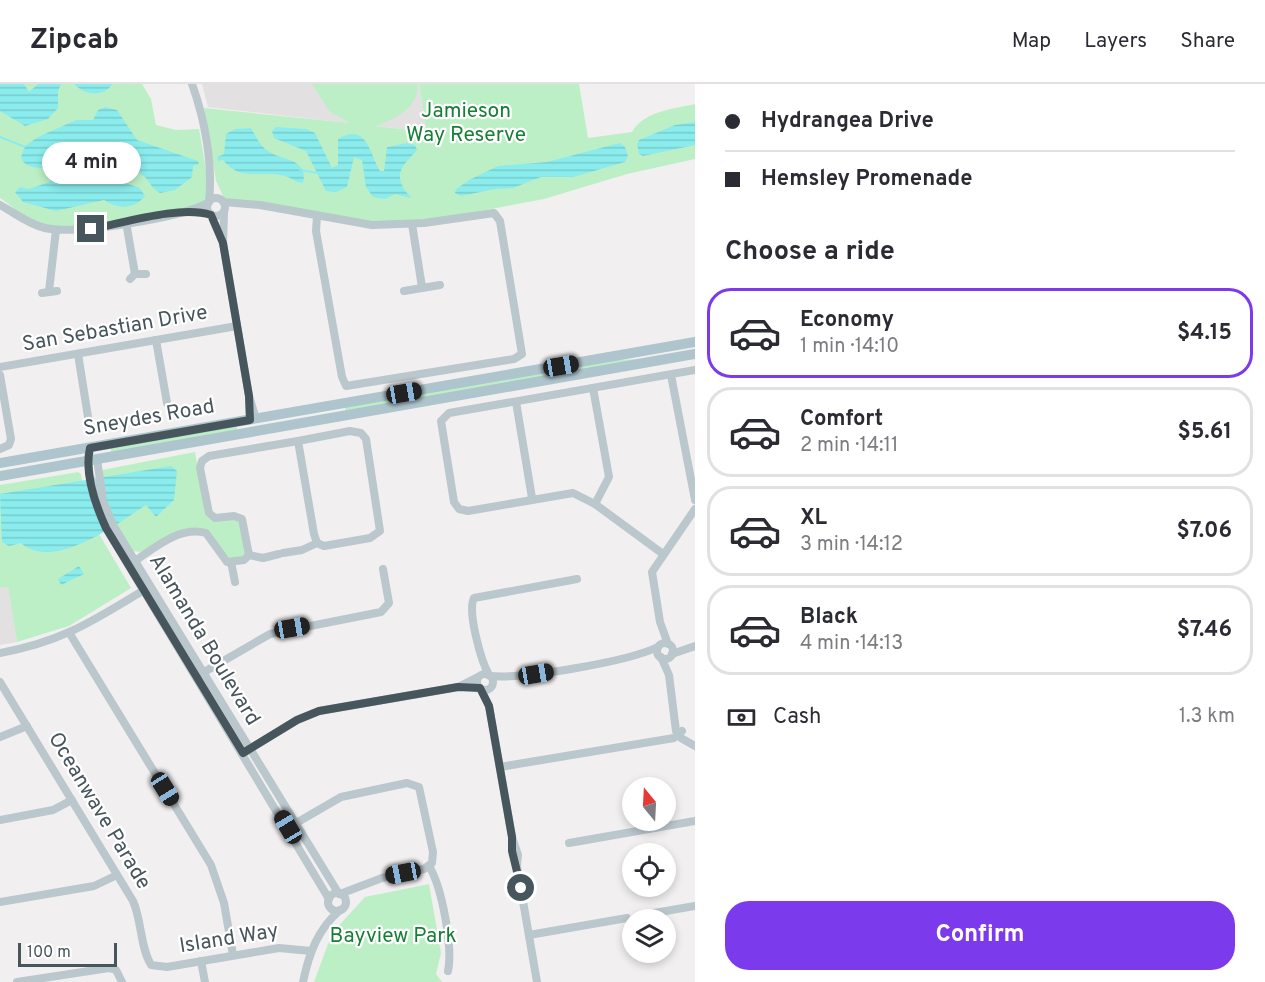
<!DOCTYPE html>
<meta charset="utf-8">
<style>
body{margin:0;font-family:Overpass,sans-serif;background:#f2f2f3;color:#2b2b33;height:100vh;display:flex;flex-direction:column;font-size:22px;white-space:nowrap}
*{box-sizing:border-box;margin:0}
p{font-size:20px;color:#7c7c81}
.icon{flex:none;width:33px;height:33px;fill:none;stroke:currentColor;stroke-width:2;stroke-linecap:round;stroke-linejoin:round}
.map{position:relative;flex:1;overflow:hidden}
.panel{display:flex;flex-direction:column;background:#fff;width:570px}
.panel>*{flex:none}
.top-card{display:grid;align-content:center;height:132px;padding:0 30px;background:#fff}
.needle{width:39px;rotate:342deg}
.controls{position:absolute;left:622px;top:693px;display:grid;gap:12px}
.controls a{display:grid;place-items:center;width:54px;height:54px;border-radius:50%;background:#fff;box-shadow:0 3px 9px #0003;font-size:30px}
.scale{position:absolute;left:18px;bottom:15px;width:99px;box-sizing:border-box;padding-left:6px;border:3px solid #47565c;border-top:0;font-size:16px;line-height:21px;white-space:nowrap;color:#47565c;-webkit-text-stroke:4px #fff;paint-order:stroke}
.end{position:absolute;width:27px;height:27px;margin:-14px;border:8px solid #47565c;background:#fff;box-shadow:0 0 0 3px #fff}
.from{border-radius:50%}
.bubble{position:absolute;height:42px;border-radius:21px;background:#fff;box-shadow:0 3px 9px #0003;font-size:20px;font-weight:700;line-height:42px;text-align:center}
.car{position:absolute;width:18px;height:36px;margin:-18px -9px;border-radius:8px;box-shadow:0 0 4px 2px #0007;background:linear-gradient(#222 24%,#8ab4d8 0 40%,#222 0 76%,#8ab4d8 0 86%,#222 0)}
.top-card b{display:flex;align-items:center;gap:21px;height:57px;font-size:22px}
.top-card b+b{border-top:2px solid #e1e1e2}
.top-card i{width:15px;height:15px;background:#2b2b33}
ul{padding:0;list-style:none}
li{display:flex;align-items:center;gap:18px;height:90px;margin:0 12px 9px;padding:0 18px;border:3px solid #e1e1e2;border-radius:24px}
li div{flex:1}
li b{display:block;font-size:22px}
li em{font-style:normal;font-weight:700}
li.current{border-color:#7c3aed}
li>.icon{width:54px;height:54px;stroke-width:1.5}
h2{padding:0 30px;font-size:27px;line-height:72px}
.pay{display:flex;align-items:center;gap:15px;height:66px;padding:0 30px;font-size:22px}
.pay p{margin-inline-start:auto}
.primary-button{display:flex;gap:12px;margin-top:auto;padding:12px 30px}
.primary-button a{flex:1;height:69px;border-radius:24px;background:#7c3aed;color:#fff;font-size:24px;font-weight:700;line-height:69px;text-align:center}
header{display:flex;align-items:center;gap:36px;box-sizing:border-box;height:84px;padding:0 30px;background:#fff;border-bottom:2px solid #e1e1e2}
header strong{font-size:28px}
nav{display:flex;gap:33px;margin-inline-start:auto;font-size:21px}
main{display:flex;flex:1;min-height:0}
.map>svg:first-child{display:block}
</style>
<header>
<strong>Zipcab</strong>
<nav><a>Map</a><a>Layers</a><a>Share</a></nav>
</header>
<main>
<div class="map">
<svg width="695" height="898" viewBox="0 0 695 898">
<defs>
<pattern id="water-rules" width="6" height="5" patternUnits="userSpaceOnUse" patternTransform="scale(1.5)"><rect width="6" height="5" fill="#8aecec"/><path d="M0 2.5h6" fill="none" stroke="#78cccd"/></pattern>
</defs>
<rect width="100%" height="100%" fill="#f1efef"/>
<!-- education -->
<g fill="#e2e0e1">
<path d="M202,0H419L428,48L208,23Z"/>
<path d="M8,502L17,558L0,561V504Z"/>
</g>
<!-- green -->
<g fill="#bdefc6">
<path d="M0,0H142L151,15L156,41L176,46L199,45L209,103L206,117C170,133 81,149 43,141C26,137 14,123 0,114Z"/>
<path d="M312,0H418C418,25 395,35 375,42L427,48L419,0H579L588,54L632,48C644,27 673,25 695,20V75L627,90L544,115L432,136L376,138L224,114L216,97L204,24L350,39L330,28Z"/>
<path d="M639,275L346,328L345,323L615,276Z"/>
<path d="M237,342V347L111,369V363Z"/>
<path d="M195,368L206,432L214,437L232,435L240,438L246,468L243,472L230,475L204,445L142,468L132,467L110,430L102,386Z"/>
<path d="M78,388L81,390L87,420L99,450L131,504L69,542L17,558L8,503L0,504V401Z"/>
<path d="M429,800L441,869L436,890L442,898H314L332,849L365,813Z"/>
</g>
<!-- water -->
<g fill="url(#water-rules)">
<path d="M0,0H24L29,8L38,0H61L58,7V24L48,35L25,42L0,27Z"/>
<path d="M74,0H113C102,14 85,11 74,0Z"/>
<path d="M105,23L117,26L137,56L198,77L199,80L193,82L192,93L175,106L160,109C152,105 150,98 144,92C138,87 103,76 95,76C78,77 26,95 21,73L25,62L38,53L76,36H93L98,26Z"/>
<path d="M695,38V61L643,72L639,70L637,60L639,56L675,41Z"/>
<path d="M276,43L306,45L315,49L332,84L338,81V55C367,37 370,71 380,87H384L387,63L407,59L415,61L417,66C407,78 394,86 403,103C405,108 409,110 411,114L395,110L385,115L373,113L366,103L362,76L354,73L347,103L336,108L326,107L306,67L274,54L272,47Z"/>
<path d="M251,44C256,52 259,61 268,67C282,77 309,74 303,99C297,99 292,94 285,92C262,86 240,98 223,76L218,77L217,73L224,70L226,50L235,45Z"/>
<path d="M620,59L625,63L628,72L625,78L573,93H541L513,104L495,105L461,112L455,109L456,105L471,95L498,82L547,78Z"/>
<path d="M67,92L111,94L140,104L145,112C134,126 117,125 104,116L56,127L23,118L15,108L20,103L29,105Z"/>
<path d="M171,382L177,387L174,416L156,433L146,421C118,439 54,488 21,459L9,462L2,458L0,410Z"/>
<path d="M79,482L84,490L61,501L58,495Z"/>
</g>
<g fill="none" stroke-linecap="round" stroke-linejoin="round">
<!-- stream -->
<g stroke="#8aecec" stroke-width="2">
<path d="M0,53L25,63"/>
<path d="M300,86L318,89"/>
</g>
<!-- minor -->
<g stroke="#bac7cc" stroke-width="8">
<path d="M192,0C205,36 213,80 209,118"/>
<circle cx="216" cy="123" r="9"/>
<path d="M224,118L260,121L372,141L424,139L494,129L500,137L522,270L514,275L346,302L342,293L316,147L317,132"/>
<path d="M0,121C15,129 28,140 45,144C75,151 180,134 208,119"/>
<path d="M224,128L223,159L249,312L256,335"/>
<path d="M126,138L135,190"/>
<path d="M412,140L422,203"/>
<path d="M130,195L135,190H146"/>
<path d="M49,207L56,146"/>
<path d="M404,207L440,201"/>
<path d="M42,209L57,207"/>
<path d="M156,256L167,319"/>
<path d="M78,270L88,333"/>
<path d="M0,283L237,242"/>
<path d="M0,291L11,355L9,361L0,365"/>
<path d="M671,291L695,416"/>
<path d="M593,304L609,393L595,420"/>
<path d="M249,312L250,336"/>
<path d="M516,318L532,414"/>
<path d="M350,347L361,349L366,355L380,447L370,454L324,462L317,459L314,450L298,357Z"/>
<path d="M97,375L103,417L113,441L339,810"/>
<path d="M87,377L96,419L106,444L329,815"/>
<path d="M283,469L302,466L317,459"/>
<path d="M663,470L595,420L573,409L468,427L459,425L454,418L441,337L449,329L695,286"/>
<path d="M249,471L242,435L234,432L215,434L209,429L200,384L202,377L209,372L298,357"/>
<path d="M231,478L235,498"/>
<path d="M132,479C152,466 179,441 206,449L227,478L244,476L249,471L263,474L279,470"/>
<path d="M70,550L211,781L224,819L233,871"/>
<circle cx="665" cy="567" r="8"/>
<path d="M668,560L660,538L652,488L695,425"/>
<path d="M0,569C63,558 96,535 149,503"/>
<path d="M672,570L695,562"/>
<path d="M661,573L669,591L676,647L681,654L695,662"/>
<circle cx="485" cy="598" r="8"/>
<path d="M199,591L270,550L381,528L389,519L383,485"/>
<path d="M489,591C481,577 467,527 474,514L577,495"/>
<path d="M490,592C525,595 626,578 658,563"/>
<path d="M0,598L133,817C142,837 140,863 151,881L167,883L279,864L311,867"/>
<path d="M481,605L489,622L512,753L518,771L517,781"/>
<path d="M0,653L27,642"/>
<path d="M246,667L297,636L319,627L458,603L478,593"/>
<path d="M500,683L674,654L682,647"/>
<path d="M0,736L53,726L72,716"/>
<path d="M291,742L341,713L407,699L419,703L433,768L432,779L424,785L382,794L340,810"/>
<path d="M569,759L695,737"/>
<path d="M516,777L537,898"/>
<path d="M429,782C442,803 453,863 448,887"/>
<circle cx="337" cy="818" r="9"/>
<path d="M0,818L94,802L117,791"/>
<path d="M654,829L695,822"/>
<path d="M529,851L627,834"/>
<path d="M201,877L205,898"/>
<path d="M17,898L109,884L116,886L122,898"/>
<path d="M303,898C309,869 318,845 340,826"/>
</g>
<!-- major -->
<g stroke="#aec5ce" stroke-width="10">
<path d="M0,379L695,258"/>
<path d="M0,392L695,270"/>
</g>
</g>
<g fill="none" stroke-linecap="round" stroke-linejoin="round">
<!-- route -->
<path stroke="#47565c" stroke-width="8" d="M91,145C124,139 180,121 211,131L223,159L249,312L250,336L90,364C84,390 95,420 106,444L243,669L297,636L319,627L458,603L480,604L489,622L512,753V767L521,804"/>
</g>
<g text-anchor="middle" dominant-baseline="central" stroke-width="4.5" stroke-linejoin="round" paint-order="stroke">
<!-- park labels -->
<g font-size="21" fill="#177e35" stroke="#fff">
<text x="466" y="27">Jamieson<tspan x="466" dy="24">Way Reserve</tspan></text>
<text x="393" y="852">Bayview Park</text>
</g>
<!-- street labels -->
<g font-size="21" fill="#47565c" stroke="#fff">
<text transform="translate(115 245) rotate(-10)">San Sebastian Drive</text>
<text transform="translate(149 334) rotate(-10)">Sneydes Road</text>
<text transform="translate(204 556) rotate(59)">Alamanda Boulevard</text>
<text transform="translate(99 727) rotate(59)">Oceanwave Parade</text>
<text transform="translate(229 855) rotate(-9)">Island Way</text>
</g>
</g>
</svg>
<div class="controls">
<a><svg class="needle" viewBox="-14 -14 28 28"><path d="M0-13l5 13h-10z" fill="#e53935"/><path d="M0 13l5-13h-10z" fill="#7c7c81"/></svg></a>
<a><svg class="icon" aria-label="locate" viewBox="0 0 24 24"><circle cx="12" cy="12" r="6"/><path d="M12 2v4M12 18v4M2 12h4M18 12h4"/></svg></a>
<a><svg class="icon" aria-label="layers" viewBox="0 0 24 24"><path d="M12 4l9 5-9 5-9-5zM3 14l9 5 9-5"/></svg></a>
</div>
<div class="scale">100 m</div>
<i class="end from" style="left:521px;top:804px"></i>
<i class="end" style="left:91px;top:145px"></i>
<div class="bubble" style="left:42px;top:58px;width:99px">4 min</div>
<i class="car" style="left:561px;top:282px;rotate:80deg"></i>
<i class="car" style="left:404px;top:309px;rotate:80deg"></i>
<i class="car" style="left:292px;top:544px;rotate:80deg"></i>
<i class="car" style="left:536px;top:590px;rotate:80deg"></i>
<i class="car" style="left:165px;top:705px;rotate:148deg"></i>
<i class="car" style="left:288px;top:743px;rotate:329deg"></i>
<i class="car" style="left:403px;top:789px;rotate:259deg"></i>
</div>
<section class="panel">
<div class="top-card">
<b><i class="from"></i>Hydrangea Drive</b>
<b><i></i>Hemsley Promenade</b>
</div>
<h2>Choose a ride</h2>
<ul>
<li class="current"><svg class="icon" aria-label="car" viewBox="0 0 24 24"><path d="M5 17H2v-5l4-1 3-4h7l3 4 3 1v5h-3M9 17h6M6 11h13"/><circle cx="7" cy="17" r="2"/><circle cx="17" cy="17" r="2"/></svg><div><b>Economy</b><p>1 min · 14:10</p></div><em>$4.15</em></li>
<li><svg class="icon" aria-label="car" viewBox="0 0 24 24"><path d="M5 17H2v-5l4-1 3-4h7l3 4 3 1v5h-3M9 17h6M6 11h13"/><circle cx="7" cy="17" r="2"/><circle cx="17" cy="17" r="2"/></svg><div><b>Comfort</b><p>2 min · 14:11</p></div><em>$5.61</em></li>
<li><svg class="icon" aria-label="car" viewBox="0 0 24 24"><path d="M5 17H2v-5l4-1 3-4h7l3 4 3 1v5h-3M9 17h6M6 11h13"/><circle cx="7" cy="17" r="2"/><circle cx="17" cy="17" r="2"/></svg><div><b>XL</b><p>3 min · 14:12</p></div><em>$7.06</em></li>
<li><svg class="icon" aria-label="car" viewBox="0 0 24 24"><path d="M5 17H2v-5l4-1 3-4h7l3 4 3 1v5h-3M9 17h6M6 11h13"/><circle cx="7" cy="17" r="2"/><circle cx="17" cy="17" r="2"/></svg><div><b>Black</b><p>4 min · 14:13</p></div><em>$7.46</em></li>
</ul>
<div class="pay"><svg class="icon" aria-label="cash" viewBox="0 0 24 24"><path d="M3 7h18v10H3z"/><circle cx="12" cy="12" r="2"/></svg>Cash<p>1.3 km</p></div>
<div class="primary-button"><a>Confirm</a></div>
</section>
</main>
